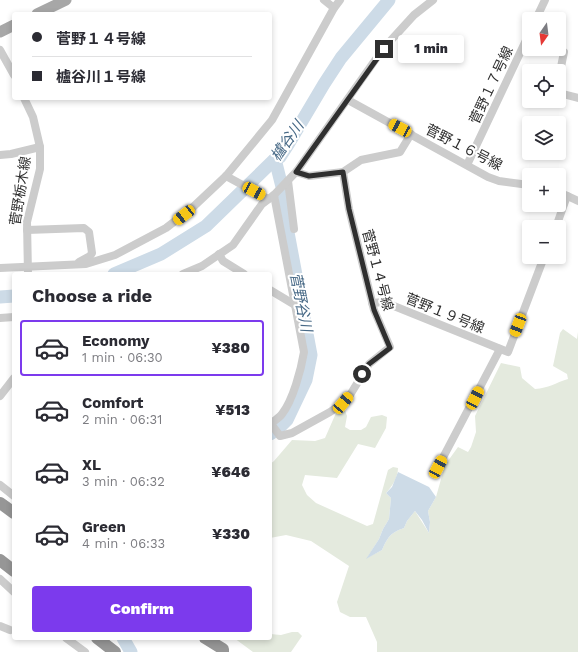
<!DOCTYPE html>
<meta charset="utf-8">
<style>
body{margin:0;font-family:"Work Sans","Noto Sans JP",sans-serif;background:#f7f7f7;color:#2b2b33;height:100vh;display:flex;flex-direction:column;font-size:15px;white-space:nowrap}
*{box-sizing:border-box;margin:0}
p{font-size:13px;color:#7c7c81}
.icon{flex:none;width:22px;height:22px;fill:none;stroke:currentColor;stroke-width:2;stroke-linecap:round;stroke-linejoin:round}
.map{position:relative;flex:1;overflow:hidden}
.side{position:absolute;left:12px;top:272px;width:260px;height:368px;display:flex;flex-direction:column;background:#fff;border-radius:4px;box-shadow:0 2px 6px #0003}
.side>*{flex:none}
.top-card{position:absolute;left:12px;top:12px;width:260px;height:88px;border-radius:4px;box-shadow:0 2px 6px #0003;display:grid;align-content:center;height:88px;padding:0 20px;background:#fff}
.needle{width:26px;rotate:194deg}
.tools{position:absolute;left:522px;top:12px;display:grid;gap:8px}
.tools a{display:grid;place-items:center;width:44px;height:44px;border-radius:4px;background:#fff;box-shadow:0 2px 6px #0003;font-size:20px}
.end{position:absolute;width:18px;height:18px;margin:-9px;border:5px solid #2f2f2f;background:#fff;box-shadow:0 0 0 2px #fff}
.from{border-radius:50%}
.bubble{position:absolute;height:28px;border-radius:4px;background:#fff;box-shadow:0 2px 6px #0003;font-size:13px;font-weight:800;line-height:28px;text-align:center}
.car{position:absolute;width:12px;height:24px;margin:-12px -6px;border-radius:5px;box-shadow:0 0 3px 1px #0007;background:linear-gradient(#f5c518 24%,#345 0 40%,#f5c518 0 76%,#345 0 86%,#f5c518 0)}
.top-card b{display:flex;align-items:center;gap:14px;height:38px;font-size:15px}
.top-card b+b{border-top:1px solid #e1e1e2}
.top-card i{width:10px;height:10px;background:#2b2b33}
ul{padding:0;list-style:none}
li{display:flex;align-items:center;gap:12px;height:56px;margin:0 8px 6px;padding:0 12px;border:2px solid transparent;border-radius:4px}
li div{flex:1}
li b{display:block;font-size:15px}
li em{font-style:normal;font-weight:800}
li.on{border-color:#7c3aed}
li>.icon{width:36px;height:36px;stroke-width:1.5}
h2{padding:0 20px;font-size:18px;line-height:48px}
.primary-button{display:flex;gap:8px;margin-top:auto;padding:8px 20px}
.primary-button a{flex:1;height:46px;border-radius:4px;background:#7c3aed;color:#fff;font-size:16px;font-weight:800;line-height:46px;text-align:center}
.map>svg:first-child{display:block}
</style>
<div class="map">
<svg width="578" height="652" viewBox="0 0 578 652">
<rect width="100%" height="100%" fill="#fff"/>
<!-- green -->
<g fill="#e4eade">
<path d="M563,329L577,339L578,332V652H377V642L366,617H350L340,612L337,602L349,566L311,541L286,535L270,538V464L274,461L292,440L315,441L325,438L336,413L340,409L345,410L347,416L345,427L350,430H361L366,427L371,417L382,415L387,417L386,428L375,448L358,444L337,478L305,475L302,485L307,495L316,503L367,526L373,524L388,470L393,467L398,468C398,477 392,487 386,493L391,498L389,519L383,529L379,539L367,558L382,550C388,537 390,533 404,528L407,521L415,511L429,533L430,522L428,511L436,497L445,465L458,447L468,452L471,447L476,432L475,416L501,363L520,367L522,378L535,389C549,388 555,383 568,379L567,374L553,366L560,333Z"/>
<path d="M292,632H298L302,636L291,652H253L234,638H270V634L281,635Z"/>
</g>
<!-- water -->
<path fill="#cddbe7" d="M398,472L429,487L436,497L428,511L430,522L429,533L422,520L415,511L407,521L404,528C390,533 388,537 382,550L366,559L379,539L383,529L389,519L391,498L386,493L392,487Z"/>
<g fill="none" stroke-linecap="round" stroke-linejoin="round">
<!-- river -->
<g stroke="#cddbe7" stroke-width="13">
<path d="M114,274L161,254L206,226L275,159L280,157L289,143L324,84L341,58L389,0"/>
<path d="M0,297L14,296"/>
<path d="M270,434L279,428L287,420L306,380L311,355L287,227L285,199L275,159"/>
<path d="M123,638L131,652"/>
</g>
<!-- minor -->
<g stroke="#ccc" stroke-width="8">
<path d="M324,0L334,8"/>
<path d="M536,19L545,0"/>
<path d="M556,49L564,52L559,77"/>
<path d="M0,50L14,75"/>
<path d="M559,93L578,98"/>
<path d="M24,98L33,117L40,147V169L27,222L28,274"/>
<path d="M348,100L488,177L499,181L529,185"/>
<path d="M0,155L11,154L40,147"/>
<path d="M467,165L529,34"/>
<path d="M296,172L309,176L343,172L361,160L400,152L411,134"/>
<path d="M226,176L268,199"/>
<path d="M288,181L294,229"/>
<path d="M559,192L578,201"/>
<path d="M556,227L567,196"/>
<path d="M27,230L84,228L89,232L92,253L90,256L79,262"/>
<path d="M219,254L223,261L244,274"/>
<path d="M0,268L86,264L115,255L166,228L192,208L226,176L272,120L334,8L340,0"/>
<path d="M183,274L202,266L233,245L262,204L274,195L296,172L383,49L414,15L433,0"/>
<path d="M270,290L295,305"/>
<path d="M372,303L384,302L508,352L544,257"/>
<path d="M0,318L14,317"/>
<path d="M0,396L14,378"/>
<path d="M270,424C274,421 279,418 282,414C293,400 301,370 304,352L274,195"/>
<path d="M271,424L280,436L292,433L330,412L343,403L350,395L369,364L390,347L374,310L349,209L343,172"/>
<path d="M438,467L500,349"/>
<path d="M0,485L14,496"/>
<path d="M0,579L14,592"/>
<path d="M0,626L10,630"/>
<path d="M66,638L85,652"/>
</g>
<!-- major -->
<g stroke="#a7a7a7" stroke-width="11">
<path d="M37,14L66,0"/>
<path d="M0,32L14,25"/>
</g>
<!-- highway -->
<g stroke="#969696" stroke-width="12">
<path d="M0,503L14,513"/>
<path d="M0,560L14,571"/>
<path d="M97,638L115,652"/>
<path d="M205,638L223,649V652"/>
</g>
</g>
<g fill="none" stroke-linecap="round" stroke-linejoin="round">
<!-- route -->
<path stroke="#2f2f2f" stroke-width="5" d="M362,374L369,364L390,348L374,310L349,209L343,172L309,176L296,172L384,49"/>
</g>
<g text-anchor="middle" dominant-baseline="central" stroke-width="4" stroke-linejoin="round" paint-order="stroke">
<!-- street labels -->
<g font-size="14" fill="#2f2f2f" stroke="#fff">
<text transform="translate(491 85) rotate(-65)">菅野１７号線</text>
<text transform="translate(464 147) rotate(27)">菅野１６号線</text>
<text transform="translate(20 191) rotate(-81)">菅野栃木線</text>
<text transform="translate(378 270) rotate(75)">菅野１４号線</text>
<text transform="translate(445 313) rotate(22)">菅野１９号線</text>
</g>
<!-- water labels -->
<g font-size="15" font-style="italic" fill="#476986" stroke="#fff">
<text transform="translate(287 141) rotate(-55)">櫨谷川</text>
<text transform="translate(301 302) rotate(79)">菅野谷川</text>
</g>
</g>
</svg>
<div class="tools">
<a><svg class="needle" viewBox="-14 -14 28 28"><path d="M0-13l5 13h-10z" fill="#e53935"/><path d="M0 13l5-13h-10z" fill="#7c7c81"/></svg></a>
<a><svg class="icon" aria-label="locate" viewBox="0 0 24 24"><circle cx="12" cy="12" r="6"/><path d="M12 2v4M12 18v4M2 12h4M18 12h4"/></svg></a>
<a><svg class="icon" aria-label="layers" viewBox="0 0 24 24"><path d="M12 4l9 5-9 5-9-5zM3 14l9 5 9-5"/></svg></a>
<a>+</a>
<a>−</a>
</div>
<i class="end from" style="left:362px;top:374px"></i>
<i class="end" style="left:384px;top:49px"></i>
<div class="bubble" style="left:398px;top:35px;width:66px">1 min</div>
<i class="car" style="left:400px;top:128px;rotate:298deg"></i>
<i class="car" style="left:254px;top:191px;rotate:118deg"></i>
<i class="car" style="left:184px;top:215px;rotate:232deg"></i>
<i class="car" style="left:518px;top:325px;rotate:201deg"></i>
<i class="car" style="left:475px;top:398px;rotate:27deg"></i>
<i class="car" style="left:343px;top:403px;rotate:40deg"></i>
<i class="car" style="left:438px;top:467px;rotate:28deg"></i>
<div class="top-card">
<b><i class="from"></i>菅野１４号線</b>
<b><i></i>櫨谷川１号線</b>
</div>
<section class="side">
<h2>Choose a ride</h2>
<ul>
<li class="on"><svg class="icon" aria-label="car" viewBox="0 0 24 24"><path d="M5 17H2v-5l4-1 3-4h7l3 4 3 1v5h-3M9 17h6M6 11h13"/><circle cx="7" cy="17" r="2"/><circle cx="17" cy="17" r="2"/></svg><div><b>Economy</b><p>1 min · 06:30</p></div><em>¥380</em></li>
<li><svg class="icon" aria-label="car" viewBox="0 0 24 24"><path d="M5 17H2v-5l4-1 3-4h7l3 4 3 1v5h-3M9 17h6M6 11h13"/><circle cx="7" cy="17" r="2"/><circle cx="17" cy="17" r="2"/></svg><div><b>Comfort</b><p>2 min · 06:31</p></div><em>¥513</em></li>
<li><svg class="icon" aria-label="car" viewBox="0 0 24 24"><path d="M5 17H2v-5l4-1 3-4h7l3 4 3 1v5h-3M9 17h6M6 11h13"/><circle cx="7" cy="17" r="2"/><circle cx="17" cy="17" r="2"/></svg><div><b>XL</b><p>3 min · 06:32</p></div><em>¥646</em></li>
<li><svg class="icon" aria-label="car" viewBox="0 0 24 24"><path d="M5 17H2v-5l4-1 3-4h7l3 4 3 1v5h-3M9 17h6M6 11h13"/><circle cx="7" cy="17" r="2"/><circle cx="17" cy="17" r="2"/></svg><div><b>Green</b><p>4 min · 06:33</p></div><em>¥330</em></li>
</ul>
<div class="primary-button"><a>Confirm</a></div>
</section>
</div>
